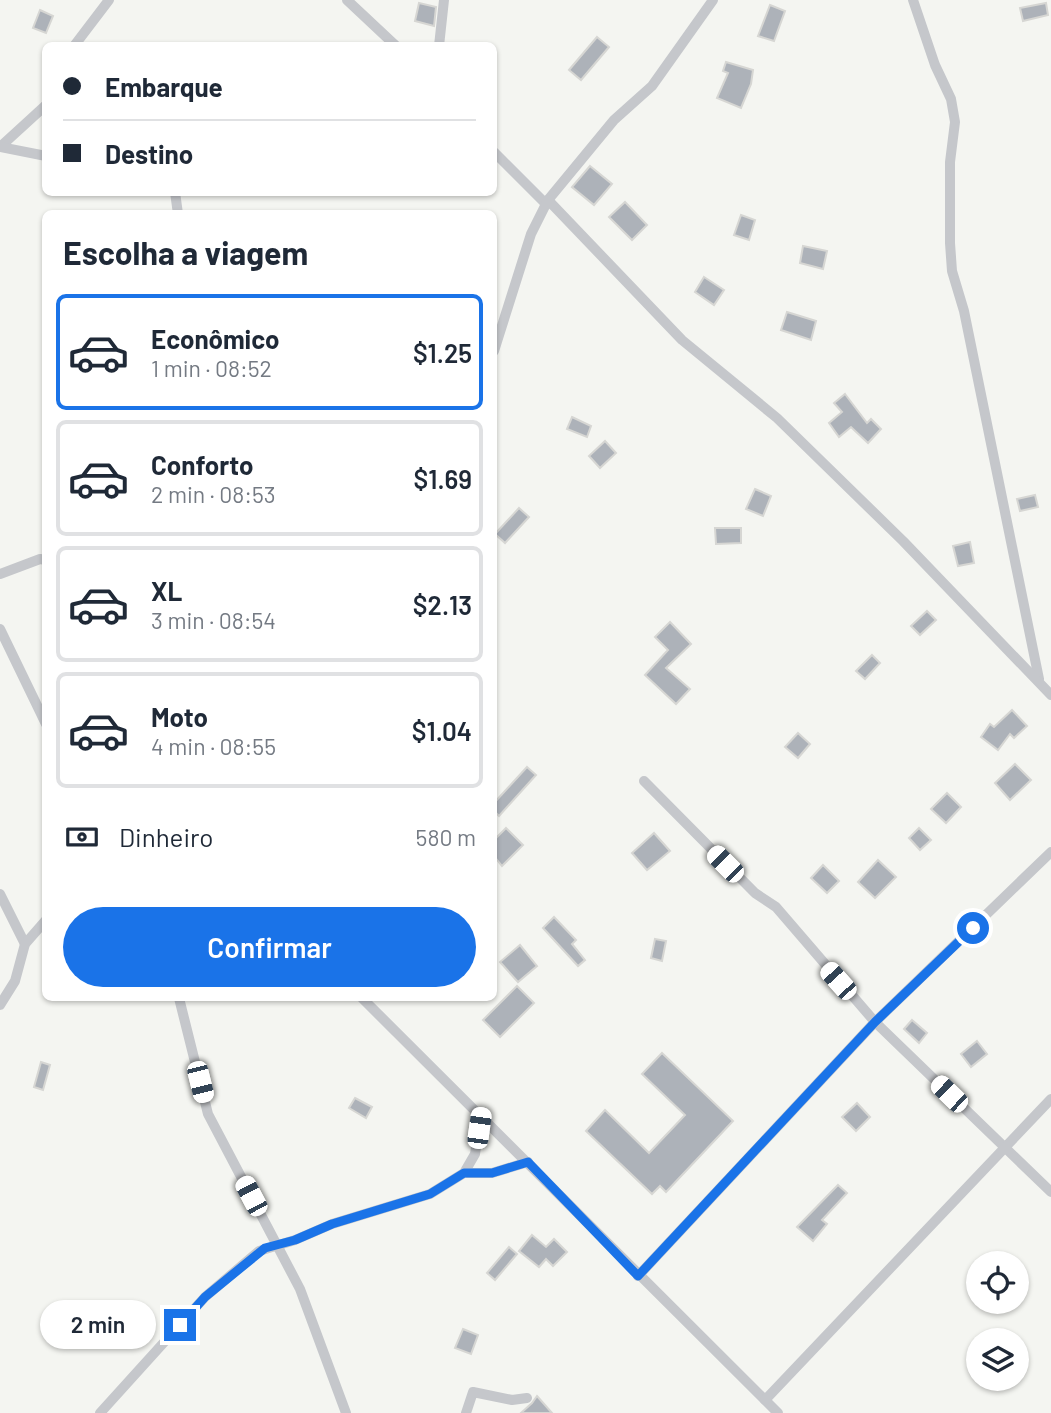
<!DOCTYPE html>
<html lang="pt">
<meta charset="utf-8">
<style>
body{margin:0;font-family:Barlow,sans-serif;background:#f2f2f3;color:#1f2937;height:100vh;display:flex;flex-direction:column;font-size:26px;white-space:nowrap}
*{box-sizing:border-box;margin:0}
p{font-size:23px;color:#747a83}
.icon{flex:none;width:38px;height:38px;fill:none;stroke:currentColor;stroke-width:2;stroke-linecap:round;stroke-linejoin:round}
.map{position:relative;flex:1;overflow:hidden}
.panel{position:absolute;left:42px;top:210px;width:455px;height:791px;display:flex;flex-direction:column;background:#fff;border-radius:10px;box-shadow:0 2px 5px #0004}
.panel>*{flex:none}
.top-card{position:absolute;left:42px;top:42px;width:455px;height:154px;border-radius:10px;box-shadow:0 2px 5px #0004;display:grid;align-content:center;height:154px;padding:0 21px;background:#fff}
.tools{position:absolute;left:966px;top:1251px;display:grid;gap:14px}
.tools a{display:grid;place-items:center;width:63px;height:63px;border-radius:50%;background:#fff;box-shadow:0 2px 5px #0004;font-size:35px}
.end{position:absolute;width:32px;height:32px;margin:-16px;border:9px solid #1a73e8;background:#fff;box-shadow:0 0 0 4px #fff}
.from{border-radius:50%}
.bubble{position:absolute;height:49px;border-radius:24px;background:#fff;box-shadow:0 2px 5px #0004;font-size:23px;font-weight:600;line-height:49px;text-align:center}
.car{position:absolute;width:21px;height:42px;margin:-21px -10px;border-radius:9px;box-shadow:0 0 5px 2px #0007;background:linear-gradient(#fff 24%,#345 0 40%,#fff 0 76%,#345 0 86%,#fff 0)}
.top-card b{display:flex;align-items:center;gap:24px;height:66px;font-size:26px}
.top-card b+b{border-top:2px solid #e0e1e3}
.top-card i{width:18px;height:18px;background:#1f2937}
ul{padding:0;list-style:none}
li{display:flex;align-items:center;gap:21px;height:116px;margin:0 14px 10px;padding:0 7px;border:4px solid #e0e1e3;border-radius:10px}
li div{flex:1}
li b{display:block;font-size:26px}
li em{font-style:normal;font-weight:600}
li.active{border-color:#1a73e8}
li>.icon{width:63px;height:63px;stroke-width:1.5}
h2{padding:0 21px;font-size:32px;line-height:84px}
.pay{display:flex;align-items:center;gap:18px;height:77px;padding:0 21px;font-size:26px}
.pay p{margin-inline-start:auto}
.action{display:flex;gap:14px;margin-top:auto;padding:14px 21px}
.action a{flex:1;height:80px;border-radius:42px;background:#1a73e8;color:#fff;font-size:28px;font-weight:600;line-height:80px;text-align:center}
.map>svg:first-child{display:block}
</style>
<div class="map">
<svg width="1051" height="1413" viewBox="0 0 1051 1413">
<rect width="100%" height="100%" fill="#f4f5f1"/>
<!-- building -->
<g fill="#adb2b9" stroke="#d6d6d3" stroke-width="2">
<path d="M419,3L436,7L434,26L415,21Z"/>
<path d="M1046,3L1048,15L1023,21L1020,8Z"/>
<path d="M770,5L785,11L774,41L758,36Z"/>
<path d="M40,10L53,16L46,33L33,28Z"/>
<path d="M597,37L609,47L581,80L569,70Z"/>
<path d="M726,62L753,70L751,84L741,108L717,98L728,73L723,71Z"/>
<path d="M590,166L612,184L594,205L572,187Z"/>
<path d="M625,202L647,225L632,240L609,217Z"/>
<path d="M741,215L755,220L749,240L734,235Z"/>
<path d="M803,246L827,251L823,269L800,263Z"/>
<path d="M704,277L724,290L714,305L695,292Z"/>
<path d="M787,312L816,321L811,340L781,330Z"/>
<path d="M845,394L867,423L871,419L881,429L868,443L851,427L839,437L829,423L842,412L834,403Z"/>
<path d="M572,417L591,426L587,437L567,429Z"/>
<path d="M605,441L616,453L600,468L589,456Z"/>
<path d="M755,489L771,496L763,516L746,509Z"/>
<path d="M1035,495L1038,507L1020,511L1017,499Z"/>
<path d="M519,508L529,517L505,543L495,534Z"/>
<path d="M715,528H741V543L716,544Z"/>
<path d="M970,542L974,563L958,566L953,546Z"/>
<path d="M927,611L936,620L920,635L911,626Z"/>
<path d="M670,622L691,644L666,668L690,689L676,704L645,675L668,650L655,637Z"/>
<path d="M872,655L880,663L865,679L856,671Z"/>
<path d="M1012,710L1027,726L1014,738L1010,734L998,750L981,737L990,724L994,727Z"/>
<path d="M798,733L810,744L798,758L785,747Z"/>
<path d="M1015,764L1031,780L1010,800L995,783Z"/>
<path d="M527,767L536,775L499,816L494,811V803Z"/>
<path d="M947,793L961,807L946,823L931,809Z"/>
<path d="M506,828L523,845L502,866L494,856V840Z"/>
<path d="M919,828L931,840L920,850L909,838Z"/>
<path d="M654,833L670,851L647,870L632,853Z"/>
<path d="M878,860L896,877L875,898L858,882Z"/>
<path d="M823,865L839,881L827,893L811,878Z"/>
<path d="M554,917L576,940L572,944L585,960L578,966L543,928Z"/>
<path d="M655,939L666,941L662,961L651,958Z"/>
<path d="M520,945L537,966L518,982L500,962Z"/>
<path d="M517,986L534,1003L500,1037L483,1020Z"/>
<path d="M912,1020L927,1033L919,1043L904,1029Z"/>
<path d="M977,1041L987,1054L971,1067L961,1054Z"/>
<path d="M662,1053L733,1121L666,1192L660,1186L652,1194L586,1131L605,1110L649,1153L685,1115L642,1074Z"/>
<path d="M41,1062L50,1065L43,1090L34,1087Z"/>
<path d="M355,1098L372,1107L366,1118L349,1108Z"/>
<path d="M857,1103L870,1117L856,1131L842,1117Z"/>
<path d="M838,1185L847,1193L822,1220L827,1224L813,1241L797,1227Z"/>
<path d="M532,1235L546,1247L554,1239L567,1252L553,1266L546,1259L539,1267L519,1251Z"/>
<path d="M509,1247L517,1254L495,1280L487,1273Z"/>
<path d="M463,1329L478,1335L471,1354L455,1348Z"/>
<path d="M537,1396L552,1413H521L532,1403Z"/>
</g>
<g fill="none" stroke-linecap="round" stroke-linejoin="round">
<!-- minor -->
<g stroke="#c5c7cb" stroke-width="10">
<path d="M347,0L396,46"/>
<path d="M913,0L935,65L951,99L955,122L950,162V243L952,271L964,311L1039,679"/>
<path d="M74,46L109,0"/>
<path d="M439,46L444,0"/>
<path d="M0,147L46,105"/>
<path d="M0,147L46,156"/>
<path d="M494,152L546,204"/>
<path d="M175,192L178,214"/>
<path d="M548,200L614,120L652,86L713,0"/>
<path d="M494,351L531,234L548,200L682,340L777,418L903,541L1051,695"/>
<path d="M0,574L40,559L46,560"/>
<path d="M0,629L46,724"/>
<path d="M644,781L755,893L776,907L875,1022L1051,1192"/>
<path d="M0,894L25,944"/>
<path d="M179,998L208,1114L300,1289L346,1413"/>
<path d="M362,998L778,1413"/>
<path d="M0,1005L15,981L25,944L46,920"/>
<path d="M464,1173H492L528,1162"/>
<path d="M638,1276L875,1022L1051,852"/>
<path d="M765,1400L1051,1099"/>
<path d="M100,1413L205,1297L259,1251L295,1240L332,1224L430,1194L464,1173L475,1154L481,1114"/>
<path d="M466,1413L473,1392L512,1400L527,1398"/>
</g>
</g>
<g fill="none" stroke-linecap="round" stroke-linejoin="round">
<!-- route -->
<path stroke="#1a73e8" stroke-width="9" d="M180,1325L205,1297L265,1248L295,1240L332,1224L430,1194L464,1173H492L528,1162L638,1276L875,1022L973,928"/>
</g>
</svg>
<div class="tools">
<a><svg class="icon" aria-label="locate" viewBox="0 0 24 24"><circle cx="12" cy="12" r="6"/><path d="M12 2v4M12 18v4M2 12h4M18 12h4"/></svg></a>
<a><svg class="icon" aria-label="layers" viewBox="0 0 24 24"><path d="M12 4l9 5-9 5-9-5zM3 14l9 5 9-5"/></svg></a>
</div>
<i class="end from" style="left:973px;top:928px"></i>
<i class="end" style="left:180px;top:1325px"></i>
<div class="bubble" style="left:40px;top:1300px;width:116px">2 min</div>
<i class="car" style="left:725px;top:864px;rotate:315deg"></i>
<i class="car" style="left:838px;top:981px;rotate:318deg"></i>
<i class="car" style="left:200px;top:1082px;rotate:166deg"></i>
<i class="car" style="left:949px;top:1094px;rotate:314deg"></i>
<i class="car" style="left:479px;top:1128px;rotate:8deg"></i>
<i class="car" style="left:251px;top:1196px;rotate:332deg"></i>
<div class="top-card">
<b><i class="from"></i>Embarque</b>
<b><i></i>Destino</b>
</div>
<section class="panel">
<h2>Escolha a viagem</h2>
<ul>
<li class="active"><svg class="icon" aria-label="car" viewBox="0 0 24 24"><path d="M5 17H2v-5l4-1 3-4h7l3 4 3 1v5h-3M9 17h6M6 11h13"/><circle cx="7" cy="17" r="2"/><circle cx="17" cy="17" r="2"/></svg><div><b>Econômico</b><p>1 min · 08:52</p></div><em>$1.25</em></li>
<li><svg class="icon" aria-label="car" viewBox="0 0 24 24"><path d="M5 17H2v-5l4-1 3-4h7l3 4 3 1v5h-3M9 17h6M6 11h13"/><circle cx="7" cy="17" r="2"/><circle cx="17" cy="17" r="2"/></svg><div><b>Conforto</b><p>2 min · 08:53</p></div><em>$1.69</em></li>
<li><svg class="icon" aria-label="car" viewBox="0 0 24 24"><path d="M5 17H2v-5l4-1 3-4h7l3 4 3 1v5h-3M9 17h6M6 11h13"/><circle cx="7" cy="17" r="2"/><circle cx="17" cy="17" r="2"/></svg><div><b>XL</b><p>3 min · 08:54</p></div><em>$2.13</em></li>
<li><svg class="icon" aria-label="car" viewBox="0 0 24 24"><path d="M5 17H2v-5l4-1 3-4h7l3 4 3 1v5h-3M9 17h6M6 11h13"/><circle cx="7" cy="17" r="2"/><circle cx="17" cy="17" r="2"/></svg><div><b>Moto</b><p>4 min · 08:55</p></div><em>$1.04</em></li>
</ul>
<div class="pay"><svg class="icon" aria-label="cash" viewBox="0 0 24 24"><path d="M3 7h18v10H3z"/><circle cx="12" cy="12" r="2"/></svg>Dinheiro<p>580 m</p></div>
<div class="action"><a>Confirmar</a></div>
</section>
</div>
